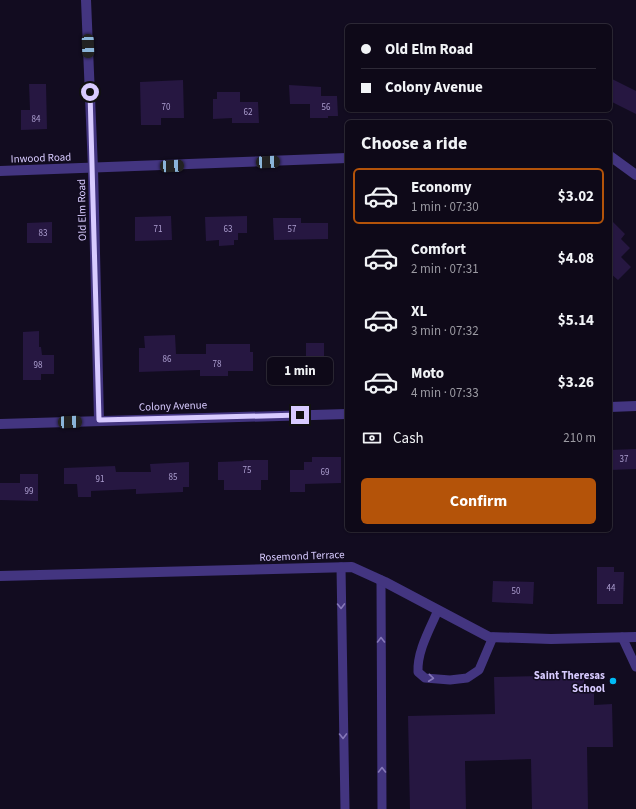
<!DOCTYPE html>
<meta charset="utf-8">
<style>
body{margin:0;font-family:"Source Sans 3",sans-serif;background:#1c1725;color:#f1f3f6;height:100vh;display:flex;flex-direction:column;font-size:15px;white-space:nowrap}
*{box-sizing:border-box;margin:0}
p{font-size:13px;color:#9b9aa2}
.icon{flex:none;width:22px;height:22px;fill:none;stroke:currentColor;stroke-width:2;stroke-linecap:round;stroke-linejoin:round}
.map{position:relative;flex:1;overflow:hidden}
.drawer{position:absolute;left:345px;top:120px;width:267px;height:412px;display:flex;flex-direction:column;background:#0e0918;border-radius:6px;box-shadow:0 1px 3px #0004,0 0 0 1px #2e2a37}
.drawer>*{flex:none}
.banner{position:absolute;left:345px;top:24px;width:267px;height:88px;border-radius:6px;box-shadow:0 1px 3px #0004,0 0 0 1px #2e2a37;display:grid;align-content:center;height:88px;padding:0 16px;background:#0e0918}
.end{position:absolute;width:18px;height:18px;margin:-9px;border:5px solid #d8cbff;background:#111;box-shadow:0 0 0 2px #111}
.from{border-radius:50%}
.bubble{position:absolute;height:28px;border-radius:6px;background:#0e0918;box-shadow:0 1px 3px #0004,0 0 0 1px #2e2a37;font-size:13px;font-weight:700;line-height:28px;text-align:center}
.car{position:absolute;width:12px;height:24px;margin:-12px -6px;border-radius:5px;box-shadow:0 0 3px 1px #0007;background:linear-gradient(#222 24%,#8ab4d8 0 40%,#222 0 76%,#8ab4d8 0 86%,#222 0)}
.banner b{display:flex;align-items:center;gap:14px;height:38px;font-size:15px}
.banner b+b{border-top:1px solid #2e2a37}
.banner i{width:10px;height:10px;background:#f1f3f6}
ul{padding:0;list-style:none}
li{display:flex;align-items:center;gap:12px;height:56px;margin:0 8px 6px;padding:0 8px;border:2px solid transparent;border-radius:6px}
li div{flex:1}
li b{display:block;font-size:15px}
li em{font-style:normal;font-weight:700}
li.on{border-color:#b45309}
li>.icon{width:36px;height:36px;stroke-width:1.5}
h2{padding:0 16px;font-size:18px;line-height:48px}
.pay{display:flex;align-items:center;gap:10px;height:44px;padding:0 16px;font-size:15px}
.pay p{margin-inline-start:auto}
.button{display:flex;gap:8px;margin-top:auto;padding:8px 16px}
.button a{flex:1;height:46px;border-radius:6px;background:#b45309;color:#fff;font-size:16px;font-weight:700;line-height:46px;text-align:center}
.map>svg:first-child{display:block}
</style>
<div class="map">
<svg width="636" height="809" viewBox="0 0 636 809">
<rect width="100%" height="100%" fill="#120c20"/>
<!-- building -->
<g fill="#261741">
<path d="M610,78L636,91V114L610,101Z"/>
<path d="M183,80L184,118H161V125H141L140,82Z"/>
<path d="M29,84H46L47,129L21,130V110H30Z"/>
<path d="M289,85L321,87V96H337L338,116H328V118H310V104H290Z"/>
<path d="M217,92H240V102H258L259,123H232V118L213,119V99H217Z"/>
<path d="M171,216L172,240L135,241V217Z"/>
<path d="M247,216V233H238V240H234V245L219,246V240L206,241L205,217Z"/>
<path d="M273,218H301V223H328V239L274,240Z"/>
<path d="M610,219L625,234L621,239L630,248L621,257L631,267L618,280L610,273Z"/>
<path d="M52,222V243H27V223Z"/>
<path d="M39,331V347H41L42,355H54V374H41V380H23V332Z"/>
<path d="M175,335L176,354H206V344H250V352H253V371H228V376H200V370L139,372V348H145L144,336Z"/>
<rect x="306" y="343" width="18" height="20"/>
<rect x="280" y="357" width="25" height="17"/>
<path d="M636,449V469L610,470V450Z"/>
<path d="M312,457H341V483L305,484V492H290V470H304V462H312Z"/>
<path d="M243,460H268V480H261V490H224V480H218V462L244,461Z"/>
<path d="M189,462V487H183V492L136,494V489L91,491V497H78L77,484H64V468L115,466L116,472H151L150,464Z"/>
<path d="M20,474H38V501L0,500V483H20Z"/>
<path d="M597,567H614V572H624L623,604H597Z"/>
<path d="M493,581L534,582L533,604L492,602Z"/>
<path d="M584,675V686H594V705L612,704L613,747H587L588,809H532L531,759L465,761L466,809H410L408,716L495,714L494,677Z"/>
</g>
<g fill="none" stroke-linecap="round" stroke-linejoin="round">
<!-- lane -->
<g stroke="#433580" stroke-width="9">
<path d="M341,567L345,809"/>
<path d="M381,580L382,809"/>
<path d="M438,610C430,629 417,651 418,672L425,678L450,680L467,678L479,670L493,637"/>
<path d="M622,637L636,667"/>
</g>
<!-- street -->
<g stroke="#433580" stroke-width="10">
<path d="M86,0L93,169L99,420"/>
<path d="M610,156L636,175"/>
<path d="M0,171L347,158"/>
<path d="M610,407L636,406"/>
<path d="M0,424L347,414"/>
<path d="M0,576L352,567L385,582L489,637L551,639L636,637"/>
</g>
</g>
<!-- one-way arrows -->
<defs><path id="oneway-chevron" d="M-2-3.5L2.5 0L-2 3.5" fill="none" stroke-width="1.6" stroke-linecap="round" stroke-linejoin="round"/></defs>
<g stroke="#8678b9">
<use href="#oneway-chevron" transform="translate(341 606) rotate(89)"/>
<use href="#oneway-chevron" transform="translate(381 640) rotate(-90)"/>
<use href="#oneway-chevron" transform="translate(431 678) rotate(6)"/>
<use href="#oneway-chevron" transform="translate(343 736) rotate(89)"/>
<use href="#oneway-chevron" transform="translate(382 770) rotate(-90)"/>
</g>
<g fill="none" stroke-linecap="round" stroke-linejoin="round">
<!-- route -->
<path stroke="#d8cbff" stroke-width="5" d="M90,92L99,420L300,415"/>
</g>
<!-- markers -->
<circle fill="#00bbf6" stroke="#120c20" stroke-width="1.5" cx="613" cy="681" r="4"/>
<g text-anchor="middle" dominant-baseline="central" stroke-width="3" stroke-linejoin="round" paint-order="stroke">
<!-- number labels -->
<g font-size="9" fill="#ac9ed0">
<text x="166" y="107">70</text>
<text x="326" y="107">56</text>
<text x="248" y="112">62</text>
<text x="36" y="119">84</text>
<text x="158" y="229">71</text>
<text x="228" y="229">63</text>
<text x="292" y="229">57</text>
<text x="43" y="233">83</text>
<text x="167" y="359">86</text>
<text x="217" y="364">78</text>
<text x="38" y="365">98</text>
<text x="624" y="459">37</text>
<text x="247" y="470">75</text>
<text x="325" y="472">69</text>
<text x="173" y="477">85</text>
<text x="100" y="479">91</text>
<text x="29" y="491">99</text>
<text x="611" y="588">44</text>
<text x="516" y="591">50</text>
</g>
<!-- street labels -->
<g font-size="11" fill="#d8cbff" stroke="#120c20">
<text transform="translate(41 158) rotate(-2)">Inwood Road</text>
<text transform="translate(82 210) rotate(-91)">Old Elm Road</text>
<text transform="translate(173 406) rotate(-2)">Colony Avenue</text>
<text transform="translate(302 556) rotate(-2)">Rosemond Terrace</text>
</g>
<!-- poi labels -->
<g font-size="11" font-weight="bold" fill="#d8cbff" stroke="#120c20" text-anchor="end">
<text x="605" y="675">Saint Theresas<tspan x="605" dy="13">School</tspan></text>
</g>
</g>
</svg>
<i class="end from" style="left:90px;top:92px"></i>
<i class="end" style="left:300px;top:415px"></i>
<div class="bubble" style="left:267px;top:357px;width:66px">1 min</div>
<i class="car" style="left:88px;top:46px;rotate:178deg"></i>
<i class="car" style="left:268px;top:162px;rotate:87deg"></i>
<i class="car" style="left:172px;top:166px;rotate:87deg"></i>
<i class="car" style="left:70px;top:422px;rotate:88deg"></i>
<div class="banner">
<b><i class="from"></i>Old Elm Road</b>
<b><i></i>Colony Avenue</b>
</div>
<section class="drawer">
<h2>Choose a ride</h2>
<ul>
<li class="on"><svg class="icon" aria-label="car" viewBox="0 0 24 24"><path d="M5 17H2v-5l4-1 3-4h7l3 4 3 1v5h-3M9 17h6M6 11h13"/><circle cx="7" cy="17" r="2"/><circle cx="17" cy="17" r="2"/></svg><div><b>Economy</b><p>1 min · 07:30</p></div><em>$3.02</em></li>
<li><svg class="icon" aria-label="car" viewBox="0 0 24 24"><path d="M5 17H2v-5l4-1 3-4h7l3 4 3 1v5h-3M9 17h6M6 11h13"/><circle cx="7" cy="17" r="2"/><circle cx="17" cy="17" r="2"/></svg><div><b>Comfort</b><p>2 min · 07:31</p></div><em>$4.08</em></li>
<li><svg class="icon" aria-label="car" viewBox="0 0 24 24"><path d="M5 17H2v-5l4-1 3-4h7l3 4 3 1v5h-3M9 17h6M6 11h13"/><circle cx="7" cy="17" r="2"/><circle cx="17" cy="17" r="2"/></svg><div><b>XL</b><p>3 min · 07:32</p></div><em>$5.14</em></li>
<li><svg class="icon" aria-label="car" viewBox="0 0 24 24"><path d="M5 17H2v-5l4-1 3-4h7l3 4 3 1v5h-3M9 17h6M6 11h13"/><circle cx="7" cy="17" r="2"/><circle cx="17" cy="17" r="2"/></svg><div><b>Moto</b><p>4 min · 07:33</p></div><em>$3.26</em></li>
</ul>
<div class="pay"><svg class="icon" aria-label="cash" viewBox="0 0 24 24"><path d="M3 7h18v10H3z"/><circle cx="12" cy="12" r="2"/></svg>Cash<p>210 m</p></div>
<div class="button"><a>Confirm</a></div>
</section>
</div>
